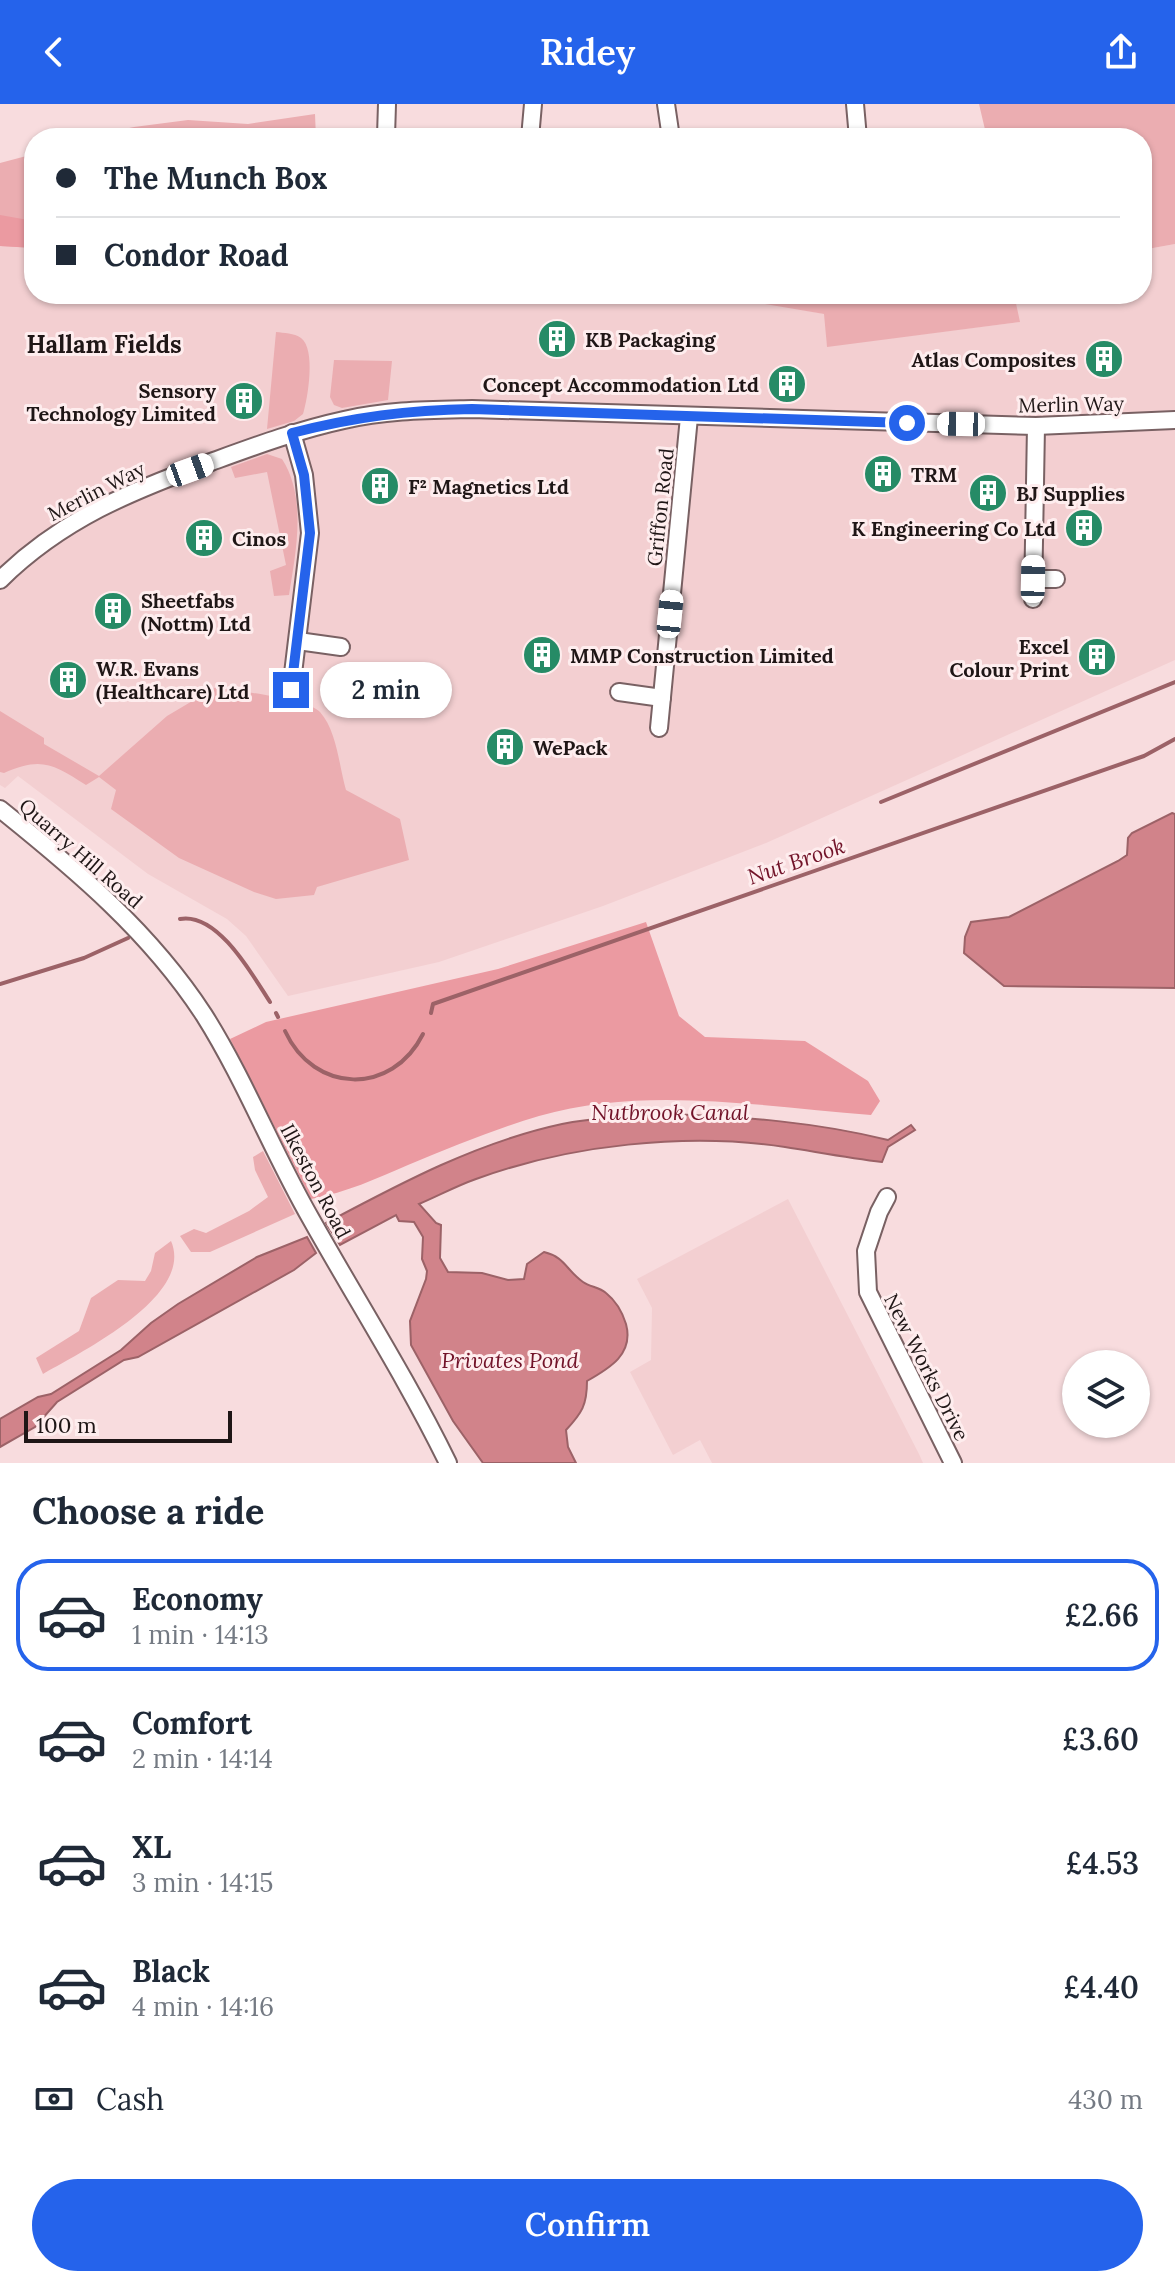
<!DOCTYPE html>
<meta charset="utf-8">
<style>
body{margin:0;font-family:Lora,serif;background:#f6f6f7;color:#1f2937;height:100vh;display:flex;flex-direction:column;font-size:30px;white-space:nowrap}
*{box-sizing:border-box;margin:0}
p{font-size:26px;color:#747a83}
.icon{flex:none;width:44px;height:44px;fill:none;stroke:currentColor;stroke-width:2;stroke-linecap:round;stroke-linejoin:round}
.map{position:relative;height:1359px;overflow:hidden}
.sheet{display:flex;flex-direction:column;background:#fff;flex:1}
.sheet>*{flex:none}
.banner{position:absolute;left:24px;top:24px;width:1128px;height:176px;border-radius:32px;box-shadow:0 2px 6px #0004;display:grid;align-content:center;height:176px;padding:0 32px;background:#fff}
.controls{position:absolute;left:1062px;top:1246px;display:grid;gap:16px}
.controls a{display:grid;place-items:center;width:88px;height:88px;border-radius:50%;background:#fff;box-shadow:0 2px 6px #0004;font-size:40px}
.scale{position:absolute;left:24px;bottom:20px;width:208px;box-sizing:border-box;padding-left:8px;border:4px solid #1f1616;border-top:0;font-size:22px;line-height:28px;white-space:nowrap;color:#1f1616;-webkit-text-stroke:6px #feedee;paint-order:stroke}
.end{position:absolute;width:36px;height:36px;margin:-18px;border:10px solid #2563eb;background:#fff;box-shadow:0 0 0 4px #fff}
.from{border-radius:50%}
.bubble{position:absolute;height:56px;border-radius:28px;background:#fff;box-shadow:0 2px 6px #0004;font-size:26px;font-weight:600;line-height:56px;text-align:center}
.car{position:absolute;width:24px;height:48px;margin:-24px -12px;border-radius:10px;box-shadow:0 0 6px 2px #0007;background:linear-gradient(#fff 24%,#345 0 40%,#fff 0 76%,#345 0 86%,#fff 0)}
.banner b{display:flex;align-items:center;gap:28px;height:76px;font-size:30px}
.banner b+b{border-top:2px solid #e0e1e3}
.banner i{width:20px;height:20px;background:#1f2937}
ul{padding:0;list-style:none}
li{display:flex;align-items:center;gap:24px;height:112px;margin:0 16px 12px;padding:0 16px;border:4px solid transparent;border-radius:32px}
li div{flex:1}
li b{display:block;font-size:30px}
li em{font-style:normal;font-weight:600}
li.on{border-color:#2563eb}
li>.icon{width:72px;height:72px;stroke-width:1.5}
h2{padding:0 32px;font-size:36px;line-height:96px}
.pay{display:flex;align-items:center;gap:20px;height:88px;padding:0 32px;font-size:30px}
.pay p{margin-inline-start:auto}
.action{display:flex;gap:16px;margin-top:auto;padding:16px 32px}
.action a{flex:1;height:92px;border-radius:48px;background:#2563eb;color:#fff;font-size:32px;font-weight:600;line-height:92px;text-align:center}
header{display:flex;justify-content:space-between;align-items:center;height:104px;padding:0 32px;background:#2563eb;color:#fff;font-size:36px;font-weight:600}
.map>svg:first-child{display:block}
</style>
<header><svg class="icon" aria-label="back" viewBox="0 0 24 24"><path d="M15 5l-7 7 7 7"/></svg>Ridey<svg class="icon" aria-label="share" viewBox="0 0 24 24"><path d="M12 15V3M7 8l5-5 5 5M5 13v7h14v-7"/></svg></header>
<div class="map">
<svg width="1175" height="1359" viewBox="0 0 1175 1359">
<rect width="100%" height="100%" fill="#f8dcde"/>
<!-- built -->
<g fill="#f3cfd1">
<path d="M1175,140V556L766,739L603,802L439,858L288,892L246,832L227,815L148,770L18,672L5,684L0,681V142L34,144V190H729V193L825,210L827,242L1019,218L1014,190H1142V146Z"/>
<path d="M788,1095L919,1350L923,1359H712L700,1336L673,1351L630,1268L651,1256L652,1204L637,1175Z"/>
</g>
<!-- green -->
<g fill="#ebadb1">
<path d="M979,0H1175V140L1142,146V34H987Z"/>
<path d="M315,10L316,34H81L134,23L188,16L248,20Z"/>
<path d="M34,50V144L0,142V59Z"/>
<path d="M729,190H879L888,193L902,190H1014L1020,218L827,243L824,210L729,194Z"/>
<path d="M276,228C284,229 294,229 301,234C316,245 308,294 303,310L294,317L267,325Z"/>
<path d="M334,256L392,257L388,296L342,304L334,301L330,293Z"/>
<path d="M267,350L282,355C307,394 296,447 289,491L274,492L270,467L286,461L267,368L235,374L231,363Z"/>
<path d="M216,583C237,587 308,595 320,608C337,627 339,662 346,686L400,715L409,756L317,783L314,791L276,795L254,788L179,754L111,705L116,686L99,673L86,681C54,661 42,652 4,669L0,668V607L44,634V640L99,672L167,612Z"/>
<path d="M263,1047L295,1110L210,1148H191L180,1132L194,1125L206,1129L249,1107L268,1093L255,1066L253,1053Z"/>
<path d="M171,1137C195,1192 81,1248 43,1270L36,1254L79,1227L91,1194L118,1176L145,1177L151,1167L155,1149Z"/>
</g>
<!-- forest -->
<g fill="#eb9aa1">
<path d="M0,111L34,117V144L0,142Z"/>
<path d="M646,818L679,912L705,933L805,937L868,977L880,997L871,1011C763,1003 646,981 539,1012C495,1025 451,1043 408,1061C375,1075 348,1088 311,1095L230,935L266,918L498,865Z"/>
</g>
<!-- water -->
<g fill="#d1838a" stroke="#9c6267" stroke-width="2">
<path d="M1172,709L1175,710V884L1004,882L964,849L965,833L971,818L1009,813L1118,757L1127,751L1128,734L1132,729Z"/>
<path d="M671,1010C745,1013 816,1018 888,1036L911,1021L915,1026L888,1043L882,1058C849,1054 817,1048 785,1043C686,1028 569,1041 476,1075C456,1082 438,1092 419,1100L436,1119L441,1121L440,1154L448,1168L482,1169L508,1176L524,1175L527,1160L544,1148C565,1153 566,1166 583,1178C590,1183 599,1183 606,1189C616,1197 622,1207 626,1220C634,1250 610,1264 587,1277C587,1301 582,1309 566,1326L568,1343L576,1359H483L453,1317L411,1241L410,1217L426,1175L427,1167L422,1155L423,1133L414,1118L399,1117L396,1111L340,1141L326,1119C401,1079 478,1038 562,1020C598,1013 635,1012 671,1010Z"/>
<path d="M307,1133L316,1149L294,1166L138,1253L124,1256L57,1298L35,1323L0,1343V1315L38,1293L51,1290L121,1246L151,1219L178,1200L257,1153Z"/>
</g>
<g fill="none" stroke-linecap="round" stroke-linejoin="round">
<!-- stream -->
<g stroke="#9c6267" stroke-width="4">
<path d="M881,698L1175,578"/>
<path d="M180,815C218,808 253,872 270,898"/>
<path d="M0,880L84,854L128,834"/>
<path d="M276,909L278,913"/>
<path d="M431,909L433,900L1144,652L1175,635"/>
<path d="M285,927C314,990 392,992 423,930"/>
</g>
<!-- minor casing -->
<g stroke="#796163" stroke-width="20">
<g id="minor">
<path d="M666,0L671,34"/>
<path d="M855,0L858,34"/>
<path d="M386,32L387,0"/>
<path d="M530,34L533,0"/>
<path d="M1033,475H1056"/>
<path d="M0,476C62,415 131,387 211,358C255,342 298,326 344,316C386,306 429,306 472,305L1036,322L1175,316"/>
<path d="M1033,495L1036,322"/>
<path d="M298,537L341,543"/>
<path d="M291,586L310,429L304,371L292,329"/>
<path d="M619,588L662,594"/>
<path d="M659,624L689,313"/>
<path d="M0,705C76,766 150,828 204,911C245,976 273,1049 311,1115C357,1197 407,1275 448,1359"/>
<path d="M887,1093L879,1108L866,1147L868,1188L953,1359"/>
</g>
</g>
<!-- minor -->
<use href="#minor" stroke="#fff" stroke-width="16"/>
</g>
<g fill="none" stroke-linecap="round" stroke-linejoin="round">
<!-- route -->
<path stroke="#2563eb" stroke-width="10" d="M291,586L310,429L304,371L292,329C354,313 408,306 472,305L907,319"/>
</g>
<!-- icons -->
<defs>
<g id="building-disc" transform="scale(2)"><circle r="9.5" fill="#268b66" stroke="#feedee"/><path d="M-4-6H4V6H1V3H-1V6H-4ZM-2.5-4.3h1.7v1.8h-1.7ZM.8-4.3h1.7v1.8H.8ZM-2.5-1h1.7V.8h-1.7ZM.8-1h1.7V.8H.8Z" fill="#fff"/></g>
</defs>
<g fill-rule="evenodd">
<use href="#building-disc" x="557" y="235"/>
<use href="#building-disc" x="1104" y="255"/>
<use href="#building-disc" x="787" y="280"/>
<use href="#building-disc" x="244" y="297"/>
<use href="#building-disc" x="883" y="370"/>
<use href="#building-disc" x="380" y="382"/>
<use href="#building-disc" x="988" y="389"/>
<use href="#building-disc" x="1084" y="424"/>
<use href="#building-disc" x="204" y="434"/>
<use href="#building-disc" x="113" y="507"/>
<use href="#building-disc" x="542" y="551"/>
<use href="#building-disc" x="1097" y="553"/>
<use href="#building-disc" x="68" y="576"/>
<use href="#building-disc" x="505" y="643"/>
</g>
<g text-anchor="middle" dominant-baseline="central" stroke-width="6" stroke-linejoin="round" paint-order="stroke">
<!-- poi labels -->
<g font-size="20" font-weight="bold" fill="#1f1616" stroke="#feedee" text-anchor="start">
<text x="585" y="235">KB Packaging</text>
<text x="1076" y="255" text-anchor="end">Atlas Composites</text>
<text x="759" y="280" text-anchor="end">Concept Accommodation Ltd</text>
<text x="216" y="286" text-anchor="end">Sensory<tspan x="216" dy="23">Technology Limited</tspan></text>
<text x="911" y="370">TRM</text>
<text x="408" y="382">F² Magnetics Ltd</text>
<text x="1016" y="389">BJ Supplies</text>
<text x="1056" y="424" text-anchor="end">K Engineering Co Ltd</text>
<text x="232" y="434">Cinos</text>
<text x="141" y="496">Sheetfabs<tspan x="141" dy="23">(Nottm) Ltd</tspan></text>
<text x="1069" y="542" text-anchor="end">Excel<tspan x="1069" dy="23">Colour Print</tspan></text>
<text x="570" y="551">MMP Construction Limited</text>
<text x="96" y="564">W.R. Evans<tspan x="96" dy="23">(Healthcare) Ltd</tspan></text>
<text x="533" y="643">WePack</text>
</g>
<!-- street labels -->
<g font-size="20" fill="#1f1616" stroke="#feedee">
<text transform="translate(1071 300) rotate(-1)">Merlin Way</text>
<text transform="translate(96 387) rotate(-27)">Merlin Way</text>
<text transform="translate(660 403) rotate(-84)">Griffon Road</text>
<text transform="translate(81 749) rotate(41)">Quarry Hill Road</text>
<text transform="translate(316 1077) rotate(62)">Ilkeston Road</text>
<text transform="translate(927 1263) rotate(63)">New Works Drive</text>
</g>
<!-- water labels -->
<g font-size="22" font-style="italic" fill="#721329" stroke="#feedee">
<text transform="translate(796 757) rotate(-19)">Nut Brook</text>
<text x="670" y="1008">Nutbrook Canal</text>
<text x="510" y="1256">Privates Pond</text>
</g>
<!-- quarter labels -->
<g font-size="24" font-weight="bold" fill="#1f1616" stroke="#feedee">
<text x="104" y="240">Hallam Fields</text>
</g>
</g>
</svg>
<div class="controls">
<a><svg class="icon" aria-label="layers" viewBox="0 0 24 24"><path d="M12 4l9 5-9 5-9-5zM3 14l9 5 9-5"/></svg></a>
</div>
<div class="scale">100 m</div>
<i class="end from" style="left:907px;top:319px"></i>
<i class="end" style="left:291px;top:586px"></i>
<div class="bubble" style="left:320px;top:558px;width:132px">2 min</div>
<i class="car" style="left:961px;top:320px;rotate:271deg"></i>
<i class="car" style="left:190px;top:366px;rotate:70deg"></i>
<i class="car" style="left:1033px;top:475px;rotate:1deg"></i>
<i class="car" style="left:670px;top:510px;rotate:6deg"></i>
<div class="banner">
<b><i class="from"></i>The Munch Box</b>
<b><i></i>Condor Road</b>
</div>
</div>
<section class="sheet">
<h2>Choose a ride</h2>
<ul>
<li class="on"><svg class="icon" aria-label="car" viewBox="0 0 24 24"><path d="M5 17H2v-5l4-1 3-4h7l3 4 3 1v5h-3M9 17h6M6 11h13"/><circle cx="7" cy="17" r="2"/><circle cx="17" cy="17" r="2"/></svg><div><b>Economy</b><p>1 min · 14:13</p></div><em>£2.66</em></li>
<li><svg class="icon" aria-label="car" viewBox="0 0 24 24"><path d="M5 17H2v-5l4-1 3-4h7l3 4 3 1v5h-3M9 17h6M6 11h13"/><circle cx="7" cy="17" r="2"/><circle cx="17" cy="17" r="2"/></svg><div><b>Comfort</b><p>2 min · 14:14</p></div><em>£3.60</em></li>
<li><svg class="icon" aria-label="car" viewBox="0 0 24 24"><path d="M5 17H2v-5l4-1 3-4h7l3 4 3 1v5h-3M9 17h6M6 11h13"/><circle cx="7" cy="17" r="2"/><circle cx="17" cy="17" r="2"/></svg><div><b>XL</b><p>3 min · 14:15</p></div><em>£4.53</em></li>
<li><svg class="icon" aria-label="car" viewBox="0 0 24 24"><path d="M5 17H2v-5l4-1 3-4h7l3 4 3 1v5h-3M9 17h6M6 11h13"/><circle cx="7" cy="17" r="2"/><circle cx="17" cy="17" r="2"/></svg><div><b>Black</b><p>4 min · 14:16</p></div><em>£4.40</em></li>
</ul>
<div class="pay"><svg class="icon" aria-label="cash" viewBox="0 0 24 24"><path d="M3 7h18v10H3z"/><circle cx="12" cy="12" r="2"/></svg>Cash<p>430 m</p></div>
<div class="action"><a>Confirm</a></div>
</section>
